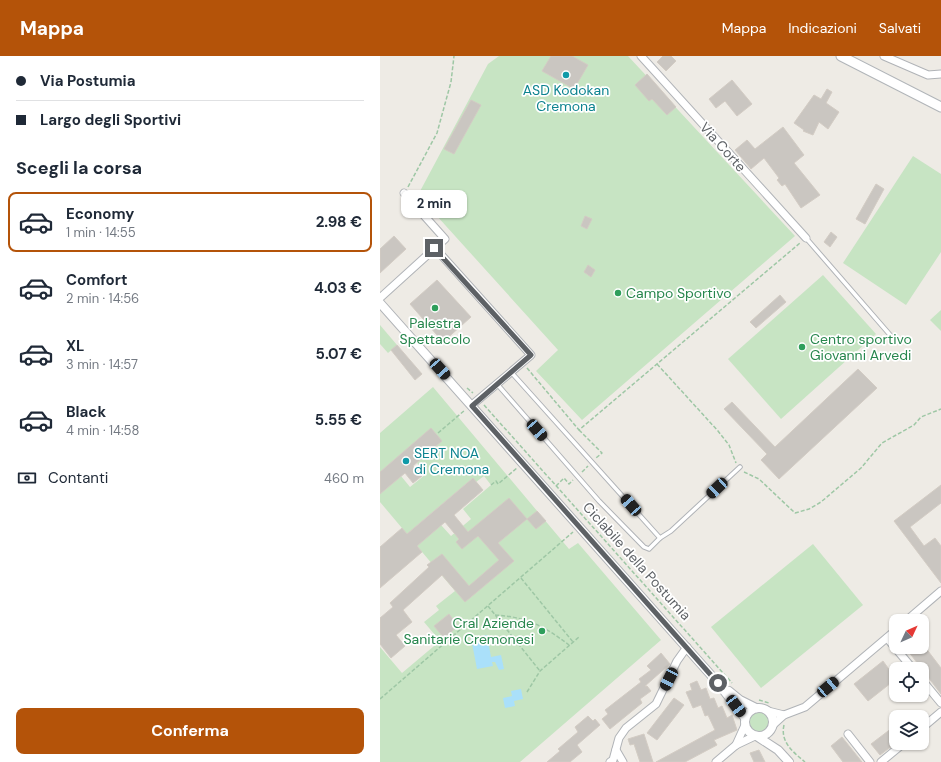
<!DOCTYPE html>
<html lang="it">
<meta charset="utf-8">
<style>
body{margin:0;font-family:"DM Sans",sans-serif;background:#f6f6f7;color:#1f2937;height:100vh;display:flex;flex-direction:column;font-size:15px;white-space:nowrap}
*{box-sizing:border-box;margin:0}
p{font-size:13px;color:#747a83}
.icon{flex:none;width:22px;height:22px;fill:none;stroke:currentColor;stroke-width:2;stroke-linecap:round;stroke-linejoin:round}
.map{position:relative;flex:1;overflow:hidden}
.panel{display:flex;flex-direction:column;background:#fff;width:380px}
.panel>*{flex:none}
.guide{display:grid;align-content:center;height:88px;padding:0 16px;background:#fff}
.needle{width:26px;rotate:46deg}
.tools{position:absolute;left:509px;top:558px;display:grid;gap:8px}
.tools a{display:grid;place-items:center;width:40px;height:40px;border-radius:8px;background:#fff;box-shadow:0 1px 3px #0004;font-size:20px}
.end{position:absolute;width:18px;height:18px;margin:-9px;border:5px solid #5d6165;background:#fff;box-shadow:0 0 0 2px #fff}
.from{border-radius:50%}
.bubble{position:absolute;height:28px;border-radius:8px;background:#fff;box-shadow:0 1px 3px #0004;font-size:13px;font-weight:700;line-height:28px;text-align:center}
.car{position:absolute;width:12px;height:24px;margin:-12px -6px;border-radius:5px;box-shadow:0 0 3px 1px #0007;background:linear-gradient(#222 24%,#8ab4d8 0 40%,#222 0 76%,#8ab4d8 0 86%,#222 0)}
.guide b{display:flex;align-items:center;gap:14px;height:38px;font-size:15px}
.guide b+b{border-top:1px solid #e0e1e3}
.guide i{width:10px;height:10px;background:#1f2937}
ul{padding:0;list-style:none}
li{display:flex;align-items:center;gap:12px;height:60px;margin:0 8px 6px;padding:0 8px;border:2px solid transparent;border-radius:8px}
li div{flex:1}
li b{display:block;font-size:15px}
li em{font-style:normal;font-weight:700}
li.on{border-color:#b45309}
li>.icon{width:36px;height:36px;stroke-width:1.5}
h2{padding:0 16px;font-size:18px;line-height:48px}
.pay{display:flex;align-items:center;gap:10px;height:44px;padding:0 16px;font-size:15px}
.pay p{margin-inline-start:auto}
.action{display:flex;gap:8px;margin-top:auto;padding:8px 16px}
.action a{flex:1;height:46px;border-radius:8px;background:#b45309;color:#fff;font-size:16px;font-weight:700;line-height:46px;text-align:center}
header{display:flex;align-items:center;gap:24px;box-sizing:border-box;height:56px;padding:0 20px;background:#b45309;color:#fff}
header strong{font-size:19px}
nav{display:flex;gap:22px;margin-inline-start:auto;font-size:14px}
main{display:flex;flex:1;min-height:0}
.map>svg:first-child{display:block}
</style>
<header>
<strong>Mappa</strong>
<nav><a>Mappa</a><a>Indicazioni</a><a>Salvati</a></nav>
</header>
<main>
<section class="panel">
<div class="guide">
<b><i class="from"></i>Via Postumia</b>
<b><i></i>Largo degli Sportivi</b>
</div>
<h2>Scegli la corsa</h2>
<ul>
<li class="on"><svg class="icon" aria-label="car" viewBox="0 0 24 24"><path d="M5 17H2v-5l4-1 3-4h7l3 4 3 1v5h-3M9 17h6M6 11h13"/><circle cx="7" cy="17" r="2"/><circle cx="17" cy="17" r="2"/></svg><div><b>Economy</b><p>1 min · 14:55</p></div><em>2.98 €</em></li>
<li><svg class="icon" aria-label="car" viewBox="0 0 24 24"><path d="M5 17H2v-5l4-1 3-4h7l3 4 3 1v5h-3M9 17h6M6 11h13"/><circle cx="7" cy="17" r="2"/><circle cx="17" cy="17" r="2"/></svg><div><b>Comfort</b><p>2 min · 14:56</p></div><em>4.03 €</em></li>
<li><svg class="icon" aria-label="car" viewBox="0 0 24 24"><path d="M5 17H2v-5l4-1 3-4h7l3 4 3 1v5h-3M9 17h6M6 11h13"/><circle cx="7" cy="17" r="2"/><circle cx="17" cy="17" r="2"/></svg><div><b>XL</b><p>3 min · 14:57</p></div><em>5.07 €</em></li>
<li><svg class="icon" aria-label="car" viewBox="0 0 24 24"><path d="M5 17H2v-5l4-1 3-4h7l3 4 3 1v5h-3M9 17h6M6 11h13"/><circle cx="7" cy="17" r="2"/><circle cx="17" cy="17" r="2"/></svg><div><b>Black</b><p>4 min · 14:58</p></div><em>5.55 €</em></li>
</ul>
<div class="pay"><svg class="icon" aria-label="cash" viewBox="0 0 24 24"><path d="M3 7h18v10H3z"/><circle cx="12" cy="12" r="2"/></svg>Contanti<p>460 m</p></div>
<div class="action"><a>Conferma</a></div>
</section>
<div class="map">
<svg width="561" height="706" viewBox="0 0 561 706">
<rect width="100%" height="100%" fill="#eeebe5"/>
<!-- green -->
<g fill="#c7e4c3">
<path d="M119,0H248L415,180L202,364L156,315L178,294L38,139L108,8Z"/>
<path d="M533,100L561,118V196L526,249L463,207Z"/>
<path d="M443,219L496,278L401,363L348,303Z"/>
<path d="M561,254V275L550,264Z"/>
<path d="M0,269L17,289L8,297L0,288Z"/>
<path d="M53,331L189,493L198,487L281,584L140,706H0V591L22,617L60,585L44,566L59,554L56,550L75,535L37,490L61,469L71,480L91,463L83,453L111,429L104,420L96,426L93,422L27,478L0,446V438L21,420L30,431L46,418L37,407L62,385L51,373L0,416V377Z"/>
<path d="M433,488L483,549L381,632L331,571Z"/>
<circle cx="379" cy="666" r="10"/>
</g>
<!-- water -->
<g fill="#aae0fa">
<path d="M107,579L111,601L121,599L124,613L119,614L115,606H112L113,610L97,613L91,582Z"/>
<path d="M141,633L143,643L134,645L135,650L125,652L123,642L132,640L131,635Z"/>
</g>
<!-- building -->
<g fill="#cac6c1" stroke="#d3ccc4">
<path d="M171,0H192L208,9L194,33L162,15Z"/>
<path d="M283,0H291L296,5L286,15L277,6Z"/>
<path d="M267,18L296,51L287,59L272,43L269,45L255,29Z"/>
<path d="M352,24L372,48L357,60L345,45L336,52L329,43Z"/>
<path d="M447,33L452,36L446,47L459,56L448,73L439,66L433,79L423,75L424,74L414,67L434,39L441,43Z"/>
<path d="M91,44L101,49L74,98L64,93Z"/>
<path d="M403,71L424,99L414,107L440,139L421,152L405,128L402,130L397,124L399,122L384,102L371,113L355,94L367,84L375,93Z"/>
<path d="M496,128L504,133L485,168L476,163Z"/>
<path d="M205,160L212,163L207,173L201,170Z"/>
<path d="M451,176L457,181L450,191L444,186Z"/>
<path d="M14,180L26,193L0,217V193Z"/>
<path d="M208,209L215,214L211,221L204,216Z"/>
<path d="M57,224L91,261L63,286L30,248Z"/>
<path d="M400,239L406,246L376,272L370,266Z"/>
<path d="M17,289L42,318L35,324L11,294Z"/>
<path d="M478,313L497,332L399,423L381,404L387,398L344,353L352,346L395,391Z"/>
<path d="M51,372L62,385L33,410L42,420L33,427L25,417L0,438V416Z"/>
<path d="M93,422L103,434L74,459L88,476L129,442L147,463L118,487L134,505L85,546L62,519L23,554L32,566L16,579L25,590L11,602L0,588V562L13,551L10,547L49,511L47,509L62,498L89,530L119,504L98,480L82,493L76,486L79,483L65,466L37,490L42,496L0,532V491L22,472L27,478Z"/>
<path d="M561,429V447L530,471L544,490L555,482L561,490V527L514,465Z"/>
<path d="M157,455L166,465L156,473L147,463Z"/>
<path d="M69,558L78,570L64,582L54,570Z"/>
<path d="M525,591H545L561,612V638Z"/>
<path d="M281,597L290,608L265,630H267L271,635L260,643L262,647L230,673L222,663L228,658L225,654L261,626L259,623L271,614L267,610Z"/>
<path d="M503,605L516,623L488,645L474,628Z"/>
<path d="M317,625L321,634L326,632L330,643L334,642L338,652L342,650L347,662L352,659L357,674L334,684L337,689L305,706H276L335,674L328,659L325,660L321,649L313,652L306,636L312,634L310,628Z"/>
<path d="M294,642L304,649L277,684L267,677Z"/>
<path d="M208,660L213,665L215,663L220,669L197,689L202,696L190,706H167L180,695L178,693L198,676L195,671Z"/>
<path d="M516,669V687L500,699L491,688Z"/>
<path d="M264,678L273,706H260L254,688L250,689L248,683Z"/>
<path d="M462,681L482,706H463L451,690Z"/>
<path d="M379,694L385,706H374L370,697Z"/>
</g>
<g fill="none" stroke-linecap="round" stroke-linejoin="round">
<!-- service casing -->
<g stroke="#b0b3b7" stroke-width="5.5">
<g id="service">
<path d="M426,182L511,280"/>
<path d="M131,316L280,482"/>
<path d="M117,328L219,445L264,491L269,493L280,482L291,475L360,411"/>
</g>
</g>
<!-- minor casing -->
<g stroke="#b0b3b7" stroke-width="9">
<g id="minor">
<path d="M261,0L426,182"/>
<path d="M504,0L548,19L561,18"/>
<path d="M55,192L151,299L92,349"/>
<path d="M0,242L65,183L24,137"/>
<path d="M526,565L561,535"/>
<path d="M507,582L533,613"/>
<path d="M542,624L561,647"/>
<path d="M388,655L404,659"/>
<path d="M393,669L404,659L425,651L516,574"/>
<path d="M542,672L561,656"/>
<path d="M468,678L490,706"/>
<path d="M356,689L365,669"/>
<path d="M236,694L243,706"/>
<path d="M230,706L233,704L239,682L246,672L276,648L297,605L307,591"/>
<path d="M336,706L356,689L375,680"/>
<path d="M501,706L524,687"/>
</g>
</g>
<!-- tertiary casing -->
<g stroke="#b0b3b7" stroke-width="10">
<g id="tertiary">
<path d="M0,247L338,627L365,662"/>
<path d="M349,635L360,644L376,652"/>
<circle cx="379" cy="666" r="14"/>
<path d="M378,681L398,694L409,706"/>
</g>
</g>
<!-- secondary casing -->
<g stroke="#b1b5b9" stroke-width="11">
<path id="secondary" d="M461,0L561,51"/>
</g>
<!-- path -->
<g stroke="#9ec7a5" stroke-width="1.5" stroke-dasharray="4 2" stroke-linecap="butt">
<path d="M28,131L57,77L71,26L74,0"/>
<path d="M277,308L338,375L349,389L356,407"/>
<path d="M147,312L199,374L420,187"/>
<path d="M87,332L93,337"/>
<path d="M104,349L352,627"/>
<path d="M199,374L222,397L216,402"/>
<path d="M58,377L85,354"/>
<path d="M202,416L208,410"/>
<path d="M364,416L379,423L415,457L429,453L441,446L481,412L502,387L534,369L541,361L561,353"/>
<path d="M111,429L116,425L118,428L137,412"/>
<path d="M176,430L184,422L189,428L193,424"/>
<path d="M141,522L193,586"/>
<path d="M108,550L160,615"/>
<path d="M115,559C147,561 164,570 189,589"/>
<path d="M147,636L160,615L199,581"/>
<path d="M0,643L193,476"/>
<path d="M379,644L389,647"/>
<path d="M404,669C400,686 413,696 425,706"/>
</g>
<!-- service -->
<use href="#service" stroke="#fff" stroke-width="3.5"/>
<!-- minor -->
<use href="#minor" stroke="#fff" stroke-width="7"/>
<!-- tertiary -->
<use href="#tertiary" stroke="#fff" stroke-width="8"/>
<!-- secondary -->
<use href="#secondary" stroke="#fff" stroke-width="9"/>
</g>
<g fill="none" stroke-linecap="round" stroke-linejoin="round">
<!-- route -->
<path stroke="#5d6165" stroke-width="5" d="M54,192L151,299L92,350L338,627"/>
</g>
<!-- markers -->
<g fill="#0f9aa8" stroke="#fff" stroke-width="1.5">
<circle cx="186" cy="19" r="4"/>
<circle cx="26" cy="405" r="4"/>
</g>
<g fill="#2e9e5b" stroke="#fff" stroke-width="1.5">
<circle cx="238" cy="237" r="4"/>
<circle cx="55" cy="252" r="4"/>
<circle cx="422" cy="291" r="4"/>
<circle cx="162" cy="575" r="4"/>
</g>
<g text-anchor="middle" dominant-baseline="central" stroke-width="3.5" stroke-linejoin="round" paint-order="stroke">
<!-- culture labels -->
<g font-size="14" fill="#0d838f" stroke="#fff">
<text x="186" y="34">ASD Kodokan<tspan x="186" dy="16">Cremona</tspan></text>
<text x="34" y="397" text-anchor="start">SERT NOA<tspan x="34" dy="16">di Cremona</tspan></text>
</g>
<!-- street labels -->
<g font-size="14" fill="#5d6165" stroke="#fff">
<text transform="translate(343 91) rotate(48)">Via Corte</text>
<text transform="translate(257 505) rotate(48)">Ciclabile della Postumia</text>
</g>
<!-- leisure labels -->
<g font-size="14" fill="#27864d" stroke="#fff" text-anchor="start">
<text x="246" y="237">Campo Sportivo</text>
<text x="55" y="267" text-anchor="middle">Palestra<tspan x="55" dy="16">Spettacolo</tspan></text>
<text x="430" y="283">Centro sportivo<tspan x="430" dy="16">Giovanni Arvedi</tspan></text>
<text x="154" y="567" text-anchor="end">Cral Aziende<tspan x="154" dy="16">Sanitarie Cremonesi</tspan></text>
</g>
</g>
</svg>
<div class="tools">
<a><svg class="needle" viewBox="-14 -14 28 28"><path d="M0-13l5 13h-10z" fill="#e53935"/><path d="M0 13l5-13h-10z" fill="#747a83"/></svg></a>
<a><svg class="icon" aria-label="locate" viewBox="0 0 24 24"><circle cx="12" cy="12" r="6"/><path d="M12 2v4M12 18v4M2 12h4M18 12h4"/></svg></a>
<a><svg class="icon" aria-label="layers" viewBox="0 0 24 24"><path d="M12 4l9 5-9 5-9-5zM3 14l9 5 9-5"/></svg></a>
</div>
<i class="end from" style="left:338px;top:627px"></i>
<i class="end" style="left:54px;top:192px"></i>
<div class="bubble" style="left:21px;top:134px;width:66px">2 min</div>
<i class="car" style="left:60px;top:313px;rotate:138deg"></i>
<i class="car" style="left:157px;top:374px;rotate:139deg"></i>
<i class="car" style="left:337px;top:432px;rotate:227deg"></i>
<i class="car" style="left:251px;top:449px;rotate:319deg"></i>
<i class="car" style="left:289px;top:623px;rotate:207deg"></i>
<i class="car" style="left:448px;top:631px;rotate:50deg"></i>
<i class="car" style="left:356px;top:650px;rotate:143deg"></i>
</div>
</main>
